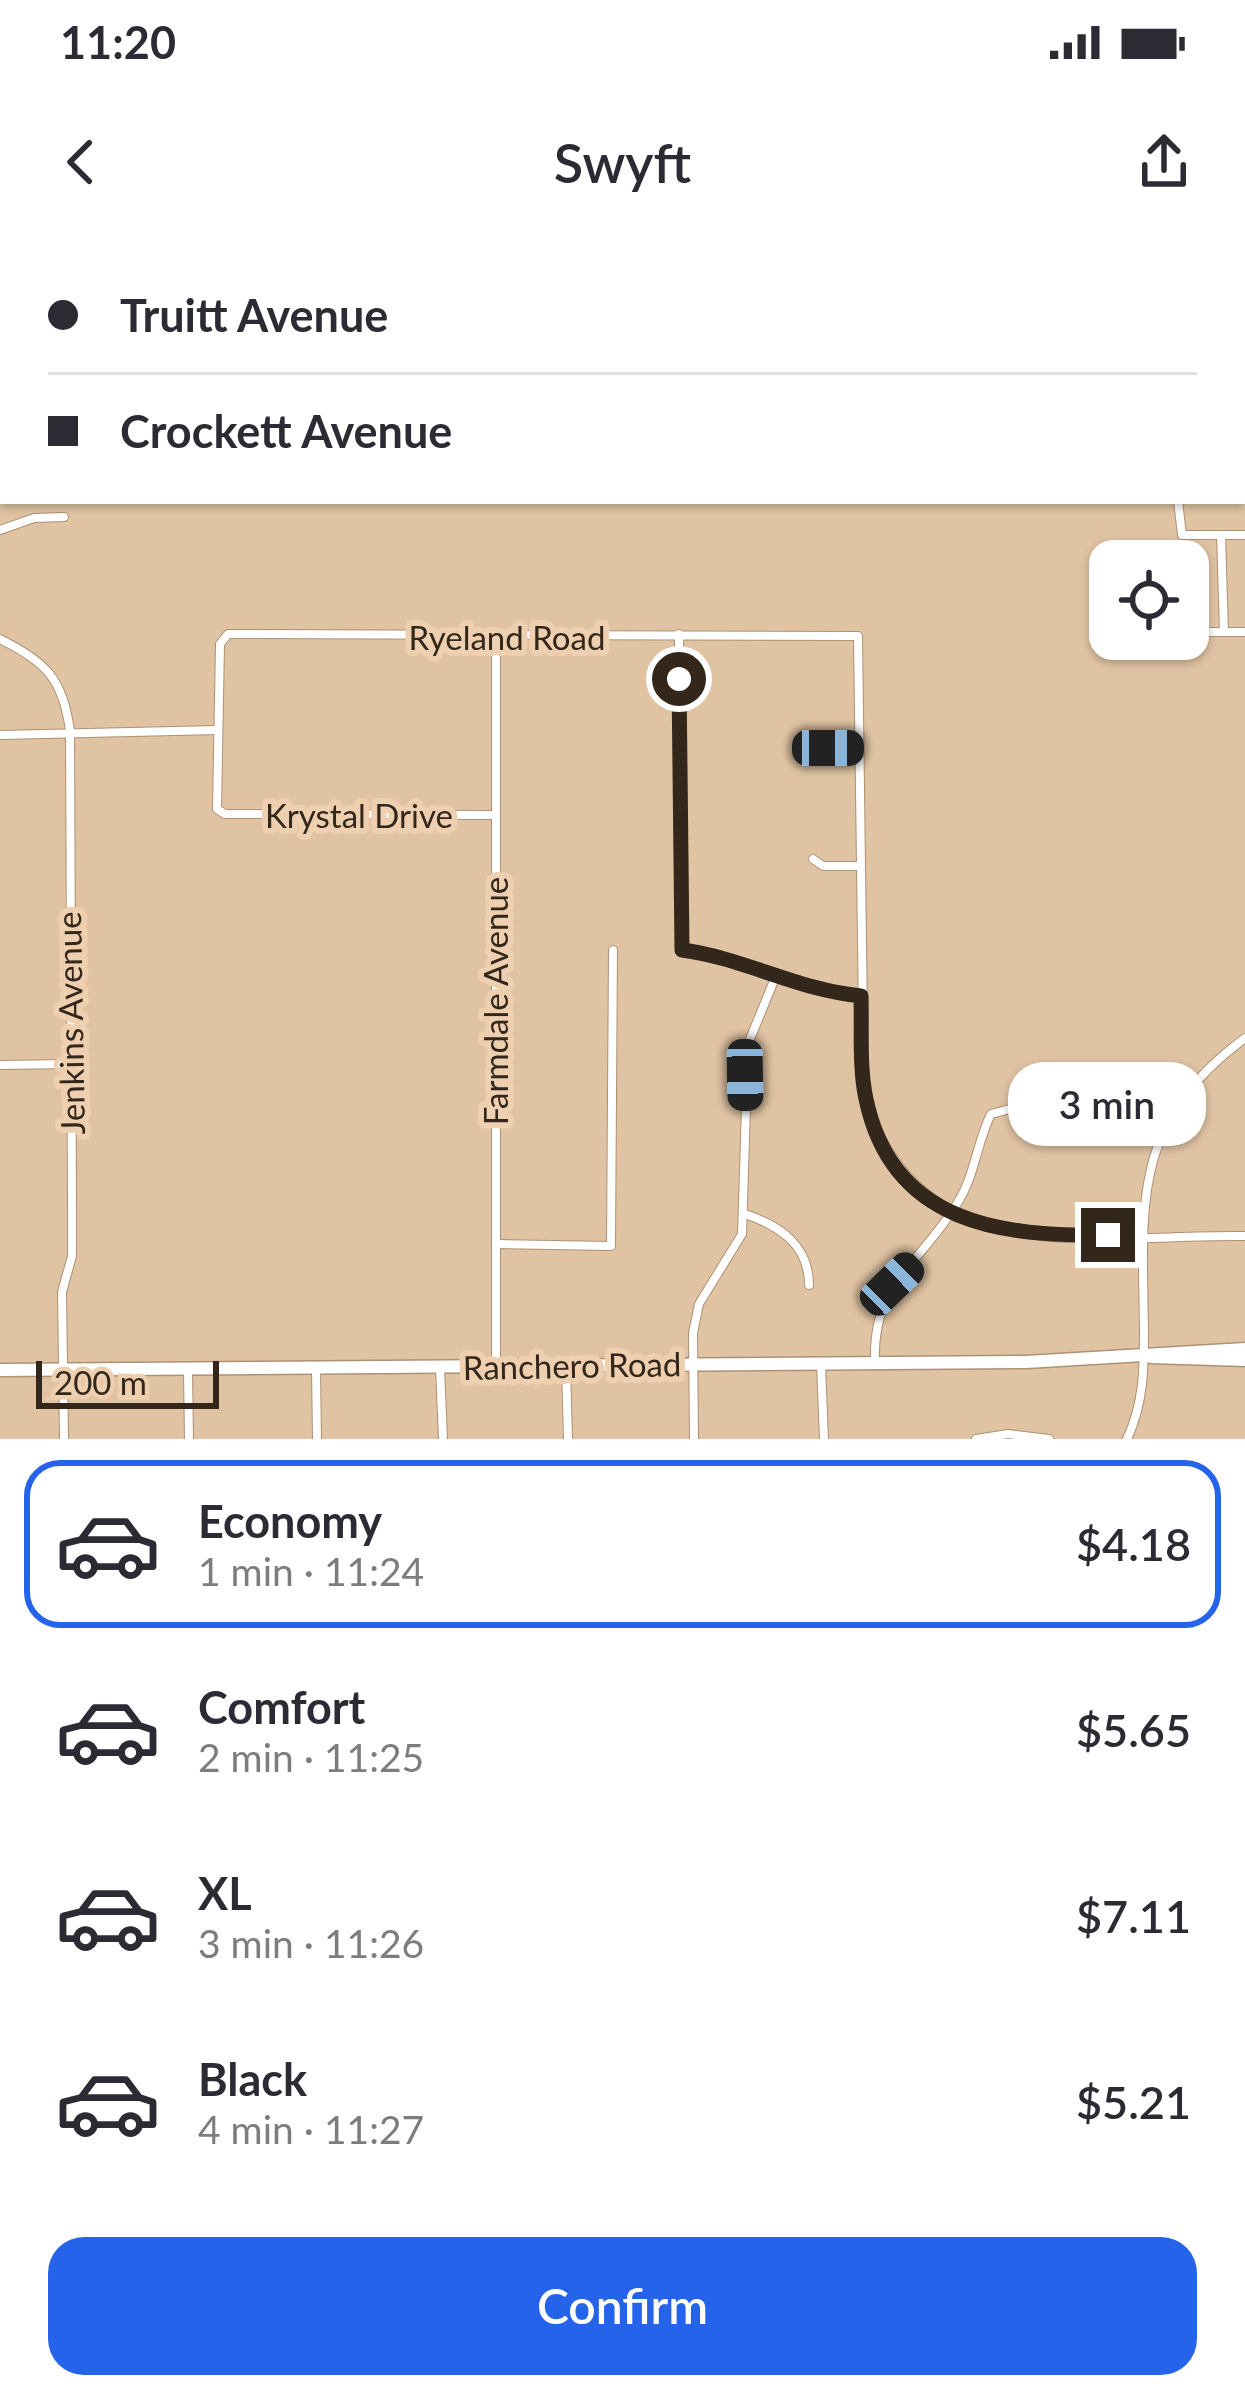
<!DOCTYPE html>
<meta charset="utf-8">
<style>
body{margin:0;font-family:Lato,sans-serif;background:#f7f7f7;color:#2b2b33;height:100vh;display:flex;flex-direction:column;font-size:45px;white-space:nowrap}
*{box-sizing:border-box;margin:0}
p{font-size:39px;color:#7c7c81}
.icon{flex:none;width:66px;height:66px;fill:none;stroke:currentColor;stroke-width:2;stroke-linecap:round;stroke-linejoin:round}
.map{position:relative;height:1199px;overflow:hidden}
.panel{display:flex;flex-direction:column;background:#fff;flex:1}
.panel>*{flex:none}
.guide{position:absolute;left:0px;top:0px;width:1245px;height:264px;box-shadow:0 3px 9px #0004;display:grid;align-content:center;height:264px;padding:0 48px;background:#fff}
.fabs{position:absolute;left:1089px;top:300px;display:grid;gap:24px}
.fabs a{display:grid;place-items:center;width:120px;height:120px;border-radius:24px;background:#fff;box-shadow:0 3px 9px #0004;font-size:60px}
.scale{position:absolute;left:36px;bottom:30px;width:183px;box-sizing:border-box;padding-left:12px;border:6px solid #32271a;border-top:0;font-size:33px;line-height:42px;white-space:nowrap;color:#32271a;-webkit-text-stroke:9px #eed0b0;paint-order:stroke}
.end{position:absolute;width:54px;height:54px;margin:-27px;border:15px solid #32271a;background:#fff;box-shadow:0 0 0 6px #fff}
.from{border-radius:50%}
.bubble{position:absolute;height:84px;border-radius:36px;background:#fff;box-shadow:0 3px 9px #0004;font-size:39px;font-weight:600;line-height:84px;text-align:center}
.car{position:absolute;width:36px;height:72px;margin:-36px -18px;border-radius:15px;box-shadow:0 0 9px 3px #0007;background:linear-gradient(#222 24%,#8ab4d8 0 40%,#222 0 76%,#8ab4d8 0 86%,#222 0)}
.guide b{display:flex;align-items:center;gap:42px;height:114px;font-size:45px}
.guide b+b{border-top:3px solid #e1e1e2}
.guide i{width:30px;height:30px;background:#2b2b33}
ul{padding:21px 0 0;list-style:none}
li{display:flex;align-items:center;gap:36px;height:168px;margin:0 24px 18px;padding:0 24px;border:6px solid transparent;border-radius:36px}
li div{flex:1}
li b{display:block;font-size:45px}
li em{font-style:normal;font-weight:600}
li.selected{border-color:#2563eb}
li>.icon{width:108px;height:108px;stroke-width:1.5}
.cta{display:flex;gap:24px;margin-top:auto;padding:24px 48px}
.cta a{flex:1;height:138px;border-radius:36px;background:#2563eb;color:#fff;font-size:48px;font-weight:600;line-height:138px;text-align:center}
.status{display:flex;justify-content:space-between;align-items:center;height:84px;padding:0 60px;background:#fff;direction:ltr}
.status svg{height:33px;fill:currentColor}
header{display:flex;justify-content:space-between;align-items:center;height:156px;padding:0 48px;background:#fff;font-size:54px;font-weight:600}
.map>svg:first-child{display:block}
</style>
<div class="status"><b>11:20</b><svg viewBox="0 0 49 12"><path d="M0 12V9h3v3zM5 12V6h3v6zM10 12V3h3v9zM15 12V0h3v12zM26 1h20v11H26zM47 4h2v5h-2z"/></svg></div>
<header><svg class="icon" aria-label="back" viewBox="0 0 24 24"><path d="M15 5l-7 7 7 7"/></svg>Swyft<svg class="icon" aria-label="share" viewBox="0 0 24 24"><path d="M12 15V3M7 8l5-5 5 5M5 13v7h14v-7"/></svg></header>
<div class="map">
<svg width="1245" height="1199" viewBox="0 0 1245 1199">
<rect width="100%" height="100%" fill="#e0c3a3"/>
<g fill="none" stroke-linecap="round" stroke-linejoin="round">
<!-- minor casing -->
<g stroke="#ad9173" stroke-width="10">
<g id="minor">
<path d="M65,0L66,3"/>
<path d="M1242,27H1245"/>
<path d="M0,176H3"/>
<path d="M1178,261L1182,295H1245"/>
<path d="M0,290L34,278L64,277"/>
<path d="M1221,295L1224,392"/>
<path d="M1188,392H1245"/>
<path d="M679,394L682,709C744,718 797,750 861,756"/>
<path d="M496,398V1125"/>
<path d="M0,399C47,423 63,439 70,491L72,965V1016L62,1052L64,1199"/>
<path d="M0,495L218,490"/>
<path d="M798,508H859"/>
<path d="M494,575L225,574L217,569L220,404L228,394L858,396L864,856C920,1036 1095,994 1245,996"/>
<path d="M813,619L823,626H860"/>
<path d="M0,825L69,824"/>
<path d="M745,974C780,986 809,1005 809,1045"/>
<path d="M496,1004L611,1006L613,710"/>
<path d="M875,1123C872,1041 920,1026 958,962C975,935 977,902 991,874L1021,866"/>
<path d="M566,1125L568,1199"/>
<path d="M821,1125L824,1199"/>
<path d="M440,1128L443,1199"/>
<path d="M316,1129L317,1199"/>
<path d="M188,1131L189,1199"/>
<path d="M694,1199L693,1093L699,1064L742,994L748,804L775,738"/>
<path d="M976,1199L1008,1194L1049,1199"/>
<path d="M1127,1199C1144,1163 1144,1128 1144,1089C1142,961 1132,882 1245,798"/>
</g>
</g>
<!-- major casing -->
<g stroke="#ad9173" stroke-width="15">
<g id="major">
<path d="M1151,1117L1245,1120"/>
<path d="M0,1130L1026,1122L1245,1109"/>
</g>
</g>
<!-- minor -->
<use href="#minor" stroke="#fff" stroke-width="8"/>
<!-- major -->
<use href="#major" stroke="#fff" stroke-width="12"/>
</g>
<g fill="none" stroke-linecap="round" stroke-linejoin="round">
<!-- route -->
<path stroke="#32271a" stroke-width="15" d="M679,439L682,710C744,718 797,750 861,756C862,789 859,827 866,859C892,984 1002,997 1108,995"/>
</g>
<g text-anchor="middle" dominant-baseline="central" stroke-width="12" stroke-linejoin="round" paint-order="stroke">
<!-- street labels -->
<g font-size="33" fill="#32271a" stroke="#eed0b0">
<text x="507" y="397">Ryeland Road</text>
<text x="359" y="575">Krystal Drive</text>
<text transform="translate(495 761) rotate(-90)">Farmdale Avenue</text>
<text transform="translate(70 783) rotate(-91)">Jenkins Avenue</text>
<text transform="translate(572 1125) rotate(-1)">Ranchero Road</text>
</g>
</g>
</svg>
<div class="fabs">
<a><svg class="icon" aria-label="locate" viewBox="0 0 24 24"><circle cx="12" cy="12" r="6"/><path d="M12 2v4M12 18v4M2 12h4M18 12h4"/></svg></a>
</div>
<div class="scale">200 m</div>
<i class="end from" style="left:679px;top:439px"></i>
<i class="end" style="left:1108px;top:995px"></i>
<div class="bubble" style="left:1008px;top:822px;width:198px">3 min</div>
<i class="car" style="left:828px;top:508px;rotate:90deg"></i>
<i class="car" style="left:745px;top:835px;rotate:179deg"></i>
<i class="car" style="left:892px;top:1044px;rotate:46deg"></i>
<div class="guide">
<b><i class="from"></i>Truitt Avenue</b>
<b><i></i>Crockett Avenue</b>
</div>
</div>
<section class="panel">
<ul>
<li class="selected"><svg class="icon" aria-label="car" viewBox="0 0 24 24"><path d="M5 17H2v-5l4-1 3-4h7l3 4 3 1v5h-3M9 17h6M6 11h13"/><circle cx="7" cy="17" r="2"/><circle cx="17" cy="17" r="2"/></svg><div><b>Economy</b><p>1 min · 11:24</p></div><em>$4.18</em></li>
<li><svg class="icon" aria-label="car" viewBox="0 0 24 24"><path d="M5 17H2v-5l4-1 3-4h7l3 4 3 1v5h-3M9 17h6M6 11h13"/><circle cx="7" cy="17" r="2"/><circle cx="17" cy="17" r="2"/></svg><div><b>Comfort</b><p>2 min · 11:25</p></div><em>$5.65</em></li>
<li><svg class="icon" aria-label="car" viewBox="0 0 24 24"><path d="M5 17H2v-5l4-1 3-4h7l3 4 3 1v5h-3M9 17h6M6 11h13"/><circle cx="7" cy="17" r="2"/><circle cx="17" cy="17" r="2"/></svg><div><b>XL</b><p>3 min · 11:26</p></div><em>$7.11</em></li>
<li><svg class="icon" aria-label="car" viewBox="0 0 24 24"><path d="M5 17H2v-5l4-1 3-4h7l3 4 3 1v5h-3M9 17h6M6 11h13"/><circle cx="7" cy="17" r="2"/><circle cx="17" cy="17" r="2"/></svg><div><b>Black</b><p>4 min · 11:27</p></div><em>$5.21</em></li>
</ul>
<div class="cta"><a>Confirm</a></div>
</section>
